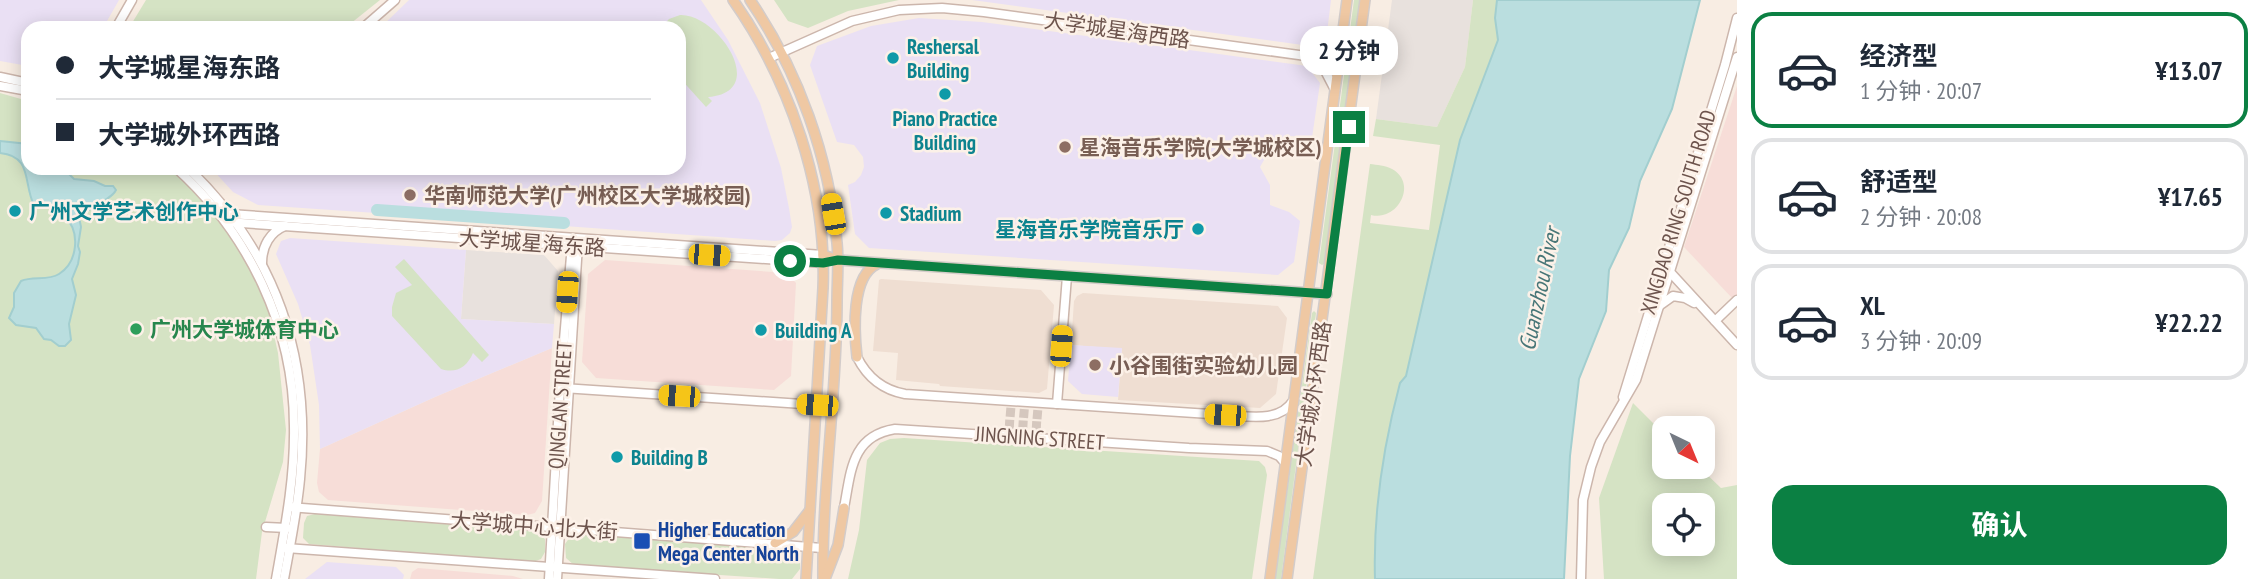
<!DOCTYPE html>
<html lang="zh">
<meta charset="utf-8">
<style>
body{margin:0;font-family:"PT Sans Narrow","Noto Sans SC",sans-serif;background:#f6f6f7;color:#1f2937;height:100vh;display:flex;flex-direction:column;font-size:26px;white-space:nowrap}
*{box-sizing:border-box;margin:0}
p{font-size:23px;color:#747a83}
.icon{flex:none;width:38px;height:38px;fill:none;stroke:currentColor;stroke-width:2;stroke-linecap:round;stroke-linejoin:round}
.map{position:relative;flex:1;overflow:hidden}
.panel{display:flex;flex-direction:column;background:#fff;width:525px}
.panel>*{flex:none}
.hud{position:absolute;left:21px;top:21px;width:665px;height:154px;border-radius:21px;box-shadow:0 4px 18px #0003;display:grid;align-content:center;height:154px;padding:0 35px;background:#fff}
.needle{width:46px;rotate:137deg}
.fabs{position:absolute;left:1652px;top:416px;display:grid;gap:14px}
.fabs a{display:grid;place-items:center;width:63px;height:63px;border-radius:14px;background:#fff;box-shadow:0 4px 18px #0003;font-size:35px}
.end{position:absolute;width:32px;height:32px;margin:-16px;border:9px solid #0b8043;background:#fff;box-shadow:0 0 0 4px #fff}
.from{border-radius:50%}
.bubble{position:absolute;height:49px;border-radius:21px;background:#fff;box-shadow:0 4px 18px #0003;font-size:23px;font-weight:700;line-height:49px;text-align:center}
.car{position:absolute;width:21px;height:42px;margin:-21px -10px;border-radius:9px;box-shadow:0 0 5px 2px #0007;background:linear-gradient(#f5c518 24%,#345 0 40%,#f5c518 0 76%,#345 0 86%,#f5c518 0)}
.hud b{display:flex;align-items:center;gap:24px;height:66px;font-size:26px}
.hud b+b{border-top:2px solid #e0e1e3}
.hud i{width:18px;height:18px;background:#1f2937}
ul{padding:12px 0 0;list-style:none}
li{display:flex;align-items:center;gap:21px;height:116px;margin:0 14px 10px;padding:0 21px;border:4px solid #e0e1e3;border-radius:21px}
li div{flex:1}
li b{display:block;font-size:26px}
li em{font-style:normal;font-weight:700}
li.selected{border-color:#0b8043}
li>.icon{width:63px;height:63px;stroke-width:1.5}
.button{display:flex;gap:14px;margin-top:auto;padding:14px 35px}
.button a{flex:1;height:80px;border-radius:21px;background:#0b8043;color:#fff;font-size:28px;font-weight:700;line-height:80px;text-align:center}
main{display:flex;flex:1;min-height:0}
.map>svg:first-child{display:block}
</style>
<main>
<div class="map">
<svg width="1737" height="579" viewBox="0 0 1737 579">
<rect width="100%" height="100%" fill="#f8ede3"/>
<!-- residential -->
<g fill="#efded2">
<path d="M881,279L1041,290L1054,305L1047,389L1039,393L940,386L939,384L896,380L898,353L873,351L879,280Z"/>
<path d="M1083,293L1278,306L1287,318L1276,394L1260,408L1118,400L1122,349L1071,345L1074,301L1077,296Z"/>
</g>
<!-- commercial -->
<g fill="#f7ddd8">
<path d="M1737,86V295L1733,299L1684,247Z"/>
<path d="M605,260L787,273L796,283L791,376L774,390L596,378L582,362L588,274Z"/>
<path d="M552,348L542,501L535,513L527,515L328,500L319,492L317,483L320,449L435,397Z"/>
<path d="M418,568L513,576L523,579H410L412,572Z"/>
</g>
<!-- industrial -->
<g fill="#e8e1dd">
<path d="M1392,0H1473L1465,67L1437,127L1376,119Z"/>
<path d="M466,250L544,255L558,271L554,324L461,319Z"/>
</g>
<!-- education -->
<g fill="#eae0f4">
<path d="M0,0H119L103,28H28V66L0,61Z"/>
<path d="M409,0H701L728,40L760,103L781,168L789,208L792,227L790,233L782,240L775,241L564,226V220L377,207L376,213L258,205L233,192L211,168H679V28H380Z"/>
<path d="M972,0H1331L1327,33L1310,46Z"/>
<path d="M919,18L982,22L1307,66L1320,83L1312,138L1291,136L1285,139L1268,153L1260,167L1270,185V205L1289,212L1300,221L1294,262L1278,275L869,248L855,234L848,185L855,182L861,175L864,167L863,157L854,145L837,142L810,65L817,46L871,26Z"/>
<path d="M290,238L466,250L461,319L554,324L552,348L435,397L320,449L319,405L310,345L298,304L276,254L281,241Z"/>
<path d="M1071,345L1122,348L1118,397L1082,394L1068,381Z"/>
<path d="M327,562L396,567L404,575L403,579H305Z"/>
</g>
<!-- green -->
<g fill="#d5e3c4" fill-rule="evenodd">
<path d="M146,0H380L345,28H129Z"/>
<path d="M774,0H899L848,11L808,28L788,21Z"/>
<path d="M1354,0H1361L1325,263L1322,265L1319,263Z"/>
<path d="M1473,0H1497L1495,18L1498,40L1429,278L1406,376L1400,383L1377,507L1375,579H1313L1370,164C1377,165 1385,165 1392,169C1418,183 1398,222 1371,215L1370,223L1429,230L1440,145L1373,136L1376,119L1437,127L1465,67Z"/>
<path d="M680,15C717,13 771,92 708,97L712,101L706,107L679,77V28H661L669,19Z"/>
<path d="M0,93L28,101V168H172L208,203L248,256L267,304L278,353L286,430L283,462L262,532L256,579H0Z"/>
<path d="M404,259L489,355L482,362L473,353C467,367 456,374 441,369L392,316V307L396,293L412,285L395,267Z"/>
<path d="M1314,311L1316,313L1281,579H1275L1312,313Z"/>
<path d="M1633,403L1664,434V467H1699L1721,488L1737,485V579H1604L1599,498ZM1664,506H1703V544H1664Z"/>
<path d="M904,438L1259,461L1265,467L1267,475L1252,579H848L859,530L867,460L880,443L890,439Z"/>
<path d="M315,514L535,531L545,539V552L541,559L533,562L309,544L303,538L304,523L307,516Z"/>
<path d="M578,534L791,549L800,558V569L792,579H779L574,565L566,558L565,544L570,537Z"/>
</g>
<!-- water -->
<g fill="#badedf" stroke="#a2cecf" stroke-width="2">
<path d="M1497,0H1700L1672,109L1640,181L1629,228L1609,270L1606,311L1579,379L1570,456L1564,579H1375C1373,512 1383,447 1400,383L1406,376L1460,140L1498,40L1495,18Z"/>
<path d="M0,141L28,144V168H63L74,179L94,181L105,186H113L116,190C111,200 89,208 79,217L81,227L78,246L80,252L78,264L72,279L76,295L69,324L71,340L65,346H59L51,340L44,339L36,328L16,325L9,318L14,307V293L21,281C33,276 48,281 59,274C78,262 81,231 64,216C56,208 44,207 34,205C23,184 33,156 0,153Z"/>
</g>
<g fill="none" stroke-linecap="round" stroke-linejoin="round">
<!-- river -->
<path stroke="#badedf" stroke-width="12" d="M377,210L564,223"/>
<!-- primary-tunnel -->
<g stroke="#d5c7be" stroke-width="9" stroke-dasharray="9 4.5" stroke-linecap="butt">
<path d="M1006,412L1042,415"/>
<path d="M1005,424L1041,426"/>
</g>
<!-- secondary casing -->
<g stroke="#ccb6ac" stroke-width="11">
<g id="secondary">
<path d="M116,28L132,0"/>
<path d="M363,28L395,0"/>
<path d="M1306,56L1323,67L1335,90"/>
<path d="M769,58L852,21L899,10L942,8L984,12L1306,56C1322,55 1334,46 1343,33"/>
<path d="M0,77L28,83"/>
<path d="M0,86L28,91"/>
<path d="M176,168C249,234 294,327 294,426C295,478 285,528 276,579"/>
<path d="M188,168C276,252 312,358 300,479C297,512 290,546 284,579"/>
<path d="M230,214L823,255"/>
<path d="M226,222L823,263"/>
<path d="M262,263C262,246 270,232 285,226"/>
<path d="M1670,272L1737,345"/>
<path d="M1659,306L1673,296L1685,298L1694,303"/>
<path d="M1715,321L1737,300"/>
<path d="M857,357C867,377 883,390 905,394L1225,415C1248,416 1279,423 1293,401"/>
<path d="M563,388L817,405"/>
<path d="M1623,397L1725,65L1737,18"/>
<path d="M1057,404L1067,276"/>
<path d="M289,507L822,548"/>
<path d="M844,508C851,472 851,436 895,429L1189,448L1267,451L1279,456L1285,463"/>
<path d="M266,527L287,528"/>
<path d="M286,548L715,579"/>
<path d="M549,579L560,388L572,244"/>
<path d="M557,579L578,244"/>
<path d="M1581,579L1583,500L1591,467L1600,442L1636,380L1737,57"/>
</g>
</g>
<!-- primary casing -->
<g stroke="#d3ccca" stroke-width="12">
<g id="primary">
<path d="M733,0C790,81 827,188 823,288L806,579"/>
<path d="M750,0C799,72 829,157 837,243C839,263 837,283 837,302C837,395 822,487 823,579"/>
<path d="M823,255L838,260L1327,294"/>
<path d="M857,357C854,331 851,276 877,264"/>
<path d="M775,543L793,532L810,510"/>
<path d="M825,579L838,545L844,508"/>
<path d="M1270,579L1347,0"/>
<path d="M1287,579L1365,0"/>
</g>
</g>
<!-- secondary -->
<use href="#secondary" stroke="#fff" stroke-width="8"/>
<!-- primary -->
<use href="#primary" stroke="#efc8a3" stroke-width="9"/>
</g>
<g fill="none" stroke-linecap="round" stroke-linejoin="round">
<!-- route -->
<path stroke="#0b8043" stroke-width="9" d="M790,261L823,263L838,260L1327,294L1349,127"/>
</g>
<!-- markers -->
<g fill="#0f9aa8" stroke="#fcf1e8" stroke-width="2.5">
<circle cx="893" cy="58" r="7"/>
<circle cx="945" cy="94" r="7"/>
<circle cx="15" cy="211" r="7"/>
<circle cx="886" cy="213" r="7"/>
<circle cx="1198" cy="229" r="7"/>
<circle cx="761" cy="330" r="7"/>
<circle cx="617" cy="457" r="7"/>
</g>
<g fill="#8d6e63" stroke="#fcf1e8" stroke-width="2.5">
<circle cx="1065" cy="147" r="7"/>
<circle cx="410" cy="195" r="7"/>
<circle cx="1095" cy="365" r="7"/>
</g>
<circle fill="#2e9e5b" stroke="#fcf1e8" stroke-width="2.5" cx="136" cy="329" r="7"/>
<rect fill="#1a4fb4" stroke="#fcf1e8" stroke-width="2.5" x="633" y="532" width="18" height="18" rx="3.5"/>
<g text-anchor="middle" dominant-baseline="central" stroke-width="5" stroke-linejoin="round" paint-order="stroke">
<!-- street labels -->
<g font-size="21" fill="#6d544d" stroke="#fcf1e8">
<text transform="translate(1117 30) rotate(8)">大学城星海西路</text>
<text transform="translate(1678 212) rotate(-73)">XINGDAO RING SOUTH ROAD</text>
<text transform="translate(532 243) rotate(4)">大学城星海东路</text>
<text transform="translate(1313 394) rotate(-82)">大学城外环西路</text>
<text transform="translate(560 405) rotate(-86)">QINGLAN STREET</text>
<text transform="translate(1040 438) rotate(4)">JINGNING STREET</text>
<text transform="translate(534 526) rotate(4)">大学城中心北大街</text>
</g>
<!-- culture labels -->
<g font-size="21" font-weight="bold" fill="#0d838f" stroke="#fcf1e8" text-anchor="start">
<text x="907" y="46">Reshersal<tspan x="907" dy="24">Building</tspan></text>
<text x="945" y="118" text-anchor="middle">Piano Practice<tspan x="945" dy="24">Building</tspan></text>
<text x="29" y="211">广州文学艺术创作中心</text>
<text x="900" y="213">Stadium</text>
<text x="1184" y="229" text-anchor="end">星海音乐学院音乐厅</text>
<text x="775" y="330">Building A</text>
<text x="631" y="457">Building B</text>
</g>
<!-- education labels -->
<g font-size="21" font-weight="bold" fill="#785e54" stroke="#fcf1e8" text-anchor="start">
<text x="1079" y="147">星海音乐学院(大学城校区)</text>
<text x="424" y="195">华南师范大学(广州校区大学城校园)</text>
<text x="1109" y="365">小谷围街实验幼儿园</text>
</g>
<!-- leisure labels -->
<g font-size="21" font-weight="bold" fill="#27864d" stroke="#fcf1e8" text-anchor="start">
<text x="150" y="329">广州大学城体育中心</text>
</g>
<!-- transit labels -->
<g font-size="21" font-weight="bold" fill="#164399" stroke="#fcf1e8" text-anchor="start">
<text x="658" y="529">Higher Education<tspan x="658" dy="24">Mega Center North</tspan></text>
</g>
<!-- water labels -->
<g font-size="23" font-style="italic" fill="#477677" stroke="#fcf1e8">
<text transform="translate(1539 289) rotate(-78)">Guanzhou River</text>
</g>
</g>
</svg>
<div class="fabs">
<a><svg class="needle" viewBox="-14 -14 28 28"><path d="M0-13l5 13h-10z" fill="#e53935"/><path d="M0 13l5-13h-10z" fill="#747a83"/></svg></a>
<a><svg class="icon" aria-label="locate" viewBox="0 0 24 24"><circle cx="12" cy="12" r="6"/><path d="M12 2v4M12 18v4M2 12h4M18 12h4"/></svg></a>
</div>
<i class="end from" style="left:790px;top:261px"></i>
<i class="end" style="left:1349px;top:127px"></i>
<div class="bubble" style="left:1300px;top:26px;width:98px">2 分钟</div>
<i class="car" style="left:833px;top:214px;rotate:350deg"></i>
<i class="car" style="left:709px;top:255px;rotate:94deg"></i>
<i class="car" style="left:567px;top:292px;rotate:184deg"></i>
<i class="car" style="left:1061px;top:346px;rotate:4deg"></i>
<i class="car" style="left:679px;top:396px;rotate:274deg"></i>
<i class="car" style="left:817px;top:405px;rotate:274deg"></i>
<i class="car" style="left:1225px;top:415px;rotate:273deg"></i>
<div class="hud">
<b><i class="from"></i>大学城星海东路</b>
<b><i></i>大学城外环西路</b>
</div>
</div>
<section class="panel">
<ul>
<li class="selected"><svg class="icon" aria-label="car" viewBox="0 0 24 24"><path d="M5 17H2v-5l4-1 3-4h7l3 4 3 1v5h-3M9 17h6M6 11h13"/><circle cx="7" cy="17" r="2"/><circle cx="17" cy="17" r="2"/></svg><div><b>经济型</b><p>1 分钟 · 20:07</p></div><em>¥13.07</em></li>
<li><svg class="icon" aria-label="car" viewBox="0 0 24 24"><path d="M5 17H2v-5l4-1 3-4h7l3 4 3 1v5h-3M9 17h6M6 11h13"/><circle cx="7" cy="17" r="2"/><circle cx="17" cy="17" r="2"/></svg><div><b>舒适型</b><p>2 分钟 · 20:08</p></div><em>¥17.65</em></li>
<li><svg class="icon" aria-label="car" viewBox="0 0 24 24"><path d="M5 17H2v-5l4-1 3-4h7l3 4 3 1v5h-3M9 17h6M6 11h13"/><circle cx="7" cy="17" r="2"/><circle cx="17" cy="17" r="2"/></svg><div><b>XL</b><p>3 分钟 · 20:09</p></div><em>¥22.22</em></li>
</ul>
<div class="button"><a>确认</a></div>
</section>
</main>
